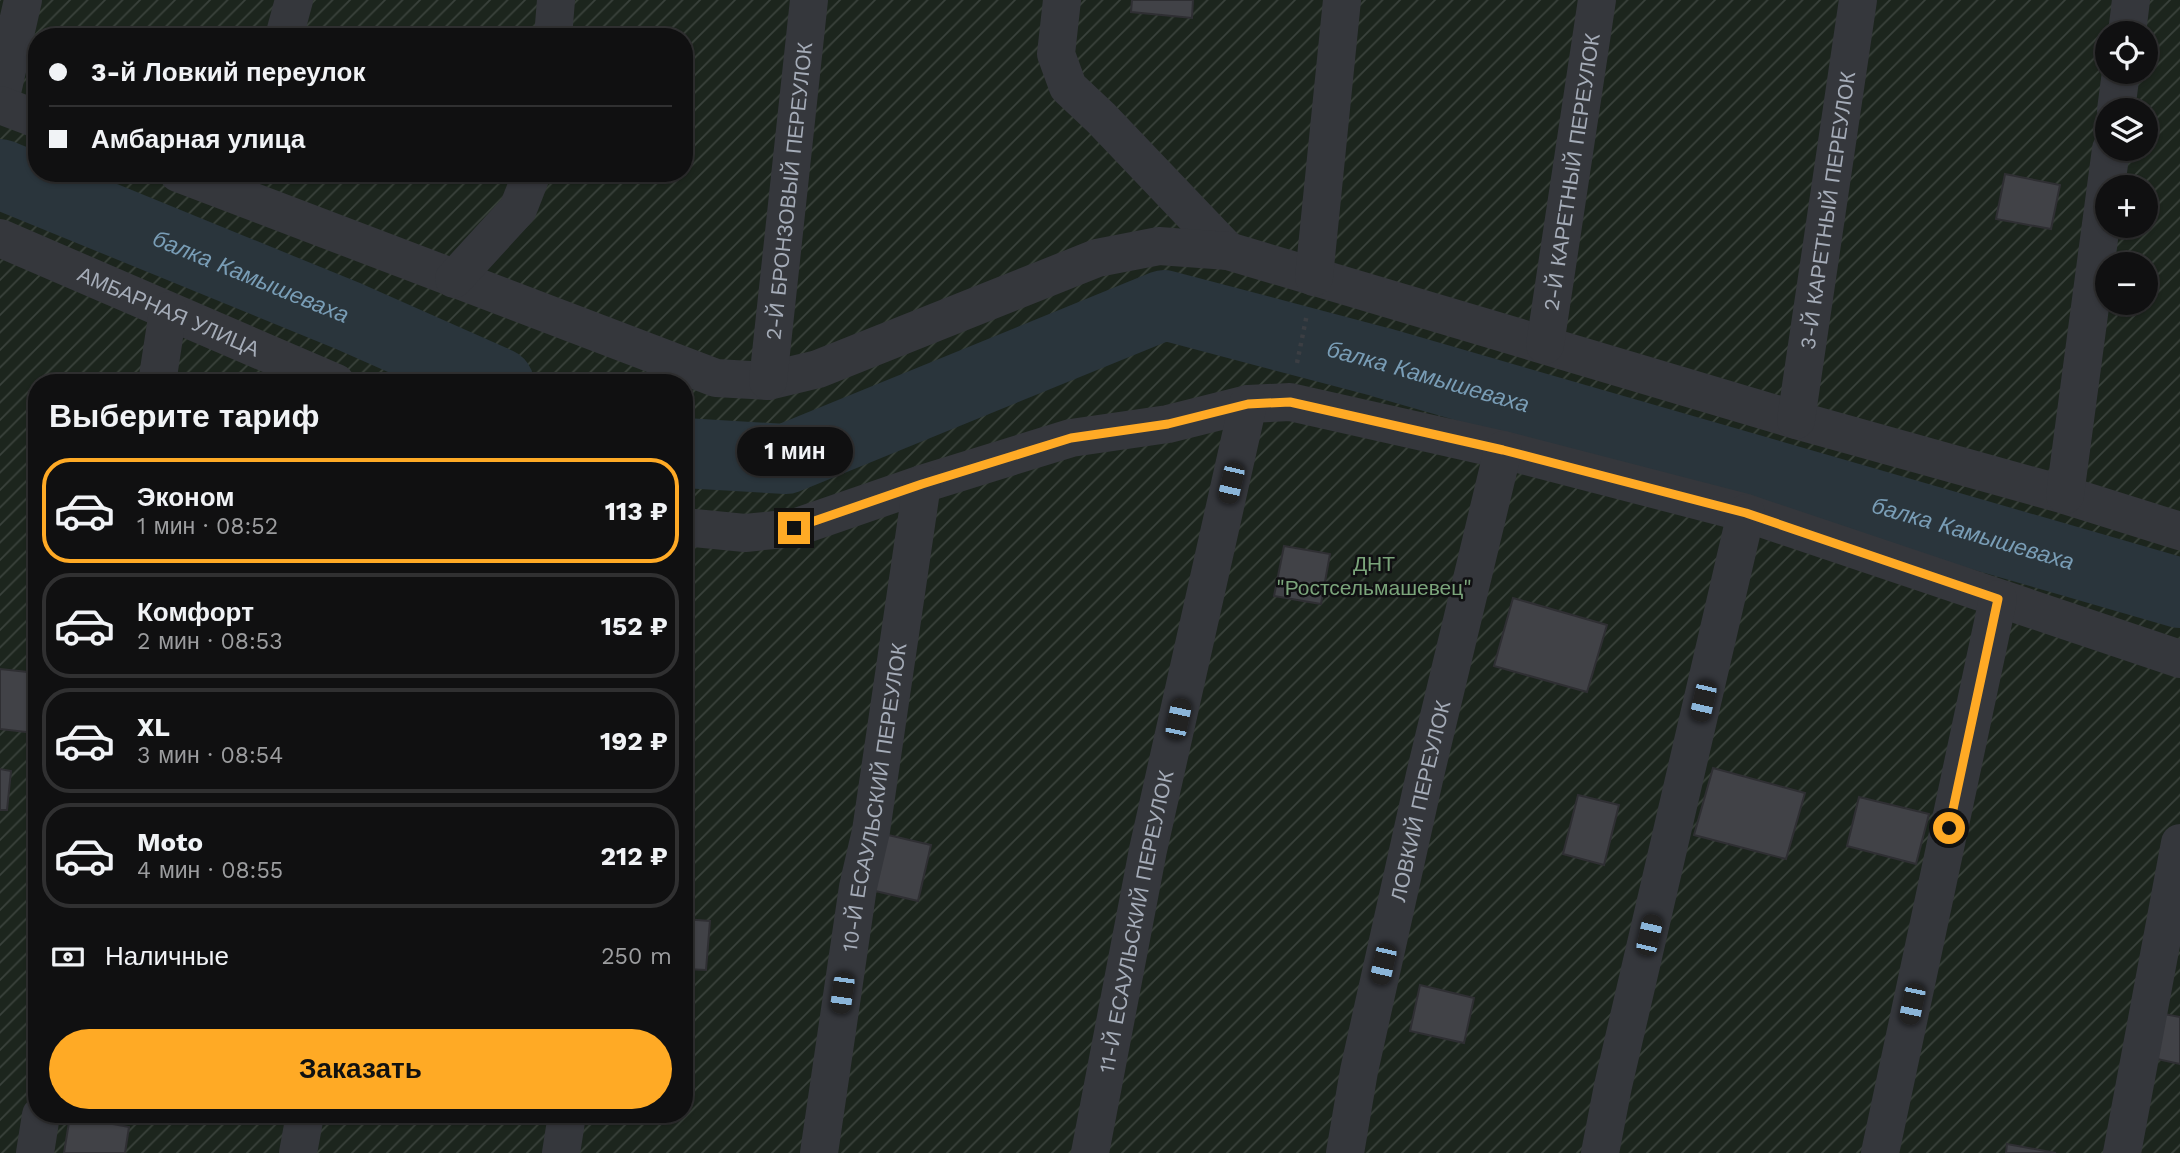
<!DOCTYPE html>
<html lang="ru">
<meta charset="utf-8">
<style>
body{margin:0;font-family:"Work Sans",sans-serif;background:#1e1e1f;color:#f1f3f6;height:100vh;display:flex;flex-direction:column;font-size:26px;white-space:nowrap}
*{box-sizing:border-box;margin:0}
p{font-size:23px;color:#9c9d9f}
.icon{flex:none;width:38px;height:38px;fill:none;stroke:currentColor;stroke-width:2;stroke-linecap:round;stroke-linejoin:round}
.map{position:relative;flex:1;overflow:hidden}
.panel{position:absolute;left:28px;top:374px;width:665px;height:749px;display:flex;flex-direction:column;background:#101011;border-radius:28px;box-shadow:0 2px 5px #0004,0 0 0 2px #303031}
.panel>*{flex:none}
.banner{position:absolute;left:28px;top:28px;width:665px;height:154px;border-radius:28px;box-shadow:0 2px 5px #0004,0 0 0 2px #303031;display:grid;align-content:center;height:154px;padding:0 21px;background:#101011}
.controls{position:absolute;left:2095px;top:21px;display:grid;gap:14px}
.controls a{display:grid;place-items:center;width:63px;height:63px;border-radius:50%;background:#101011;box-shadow:0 2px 5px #0004,0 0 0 2px #303031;font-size:35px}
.end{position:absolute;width:32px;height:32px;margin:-16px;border:9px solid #ffaa25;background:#111;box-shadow:0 0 0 4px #111}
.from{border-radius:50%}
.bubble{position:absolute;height:49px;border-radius:24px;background:#101011;box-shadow:0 2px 5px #0004,0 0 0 2px #303031;font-size:23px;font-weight:700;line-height:49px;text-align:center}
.car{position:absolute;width:21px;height:42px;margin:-21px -10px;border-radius:9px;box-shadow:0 0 5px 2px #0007;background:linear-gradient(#222 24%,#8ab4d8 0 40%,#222 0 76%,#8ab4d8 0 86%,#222 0)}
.banner b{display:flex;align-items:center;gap:24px;height:66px;font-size:26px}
.banner b+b{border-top:2px solid #303031}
.banner i{width:18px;height:18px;background:#f1f3f6}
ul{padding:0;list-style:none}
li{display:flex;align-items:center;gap:21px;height:105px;margin:0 14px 10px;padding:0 7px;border:4px solid #303031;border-radius:28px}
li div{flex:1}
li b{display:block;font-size:26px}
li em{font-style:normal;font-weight:700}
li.active{border-color:#ffaa25}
li>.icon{width:63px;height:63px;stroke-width:1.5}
h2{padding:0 21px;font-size:32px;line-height:84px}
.pay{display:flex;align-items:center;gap:18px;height:77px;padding:0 21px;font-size:26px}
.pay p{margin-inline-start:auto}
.action{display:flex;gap:14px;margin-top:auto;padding:14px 21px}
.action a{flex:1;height:80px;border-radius:42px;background:#ffaa25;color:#111;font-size:28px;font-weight:700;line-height:80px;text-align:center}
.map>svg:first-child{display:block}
</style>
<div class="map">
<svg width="2180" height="1153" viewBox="0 0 2180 1153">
<defs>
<pattern id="garden-furrows" width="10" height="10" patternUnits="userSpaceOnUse" patternTransform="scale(1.75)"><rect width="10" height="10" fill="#1c251d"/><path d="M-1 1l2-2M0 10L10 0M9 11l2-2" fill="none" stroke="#3a423c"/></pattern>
</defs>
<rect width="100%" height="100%" fill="#151517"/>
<!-- garden -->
<path fill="url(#garden-furrows)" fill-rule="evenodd" d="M0,0H2180V1153H0ZM2107,33H2146V72H2107ZM37,37H684V173H37ZM2107,110H2146V149H2107ZM2107,187H2146V226H2107ZM2107,264H2146V303H2107ZM37,383H684V1115H37Z"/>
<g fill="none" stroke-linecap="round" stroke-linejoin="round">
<!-- river -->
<g stroke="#2a353c" stroke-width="70">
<path id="s1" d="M0,174L348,316L499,383"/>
<path id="s2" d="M684,453L786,459L1164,305L1380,362L2180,593"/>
</g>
</g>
<!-- building -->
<g fill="#414247" stroke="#2f2f33" stroke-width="2">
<path d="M1132,0H1193L1192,18L1131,12Z"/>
<path d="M2005,174L2060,185L2051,229L1996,219Z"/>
<path d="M1284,546L1330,554L1321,604L1274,596Z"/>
<path d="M1513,598L1607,625L1587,692L1494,666Z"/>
<path d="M0,669L37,673L34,733L0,729Z"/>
<path d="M1713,768L1805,793L1786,859L1694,835Z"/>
<path d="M0,769L11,771L7,810H0Z"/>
<path d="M1578,795L1619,805L1604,865L1563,854Z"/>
<path d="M1859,797L1929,814L1916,864L1847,846Z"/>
<path d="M871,831L931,845L918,901L858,887Z"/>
<path d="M684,919L710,921L706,970L684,969Z"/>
<path d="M1420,985L1474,998L1464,1043L1410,1031Z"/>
<path d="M2159,1013L2180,1017V1064L2148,1057Z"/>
<path d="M70,1116L129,1127L125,1153H64Z"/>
<path d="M2007,1144L2056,1153H2006Z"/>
</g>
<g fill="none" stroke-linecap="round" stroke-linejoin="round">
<!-- path -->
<path stroke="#3b3e43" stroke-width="4.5" stroke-dasharray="3.5 5" stroke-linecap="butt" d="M1297,363L1307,314"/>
<!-- minor -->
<g stroke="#35373c" stroke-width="38">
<path d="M1062,0L1056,54L1068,87L1101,118L1228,251"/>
<path d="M2127,33L2131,0"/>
<path d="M284,37L294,0"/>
<path d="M553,37L556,0"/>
<path d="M0,101L23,0"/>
<path d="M0,105L37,119"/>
<path d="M2116,110L2121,72"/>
<path d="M178,173L716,378L768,381L818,369L1097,258L1159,246L1228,251L1796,420L2065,495L2180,531"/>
<path id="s3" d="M0,238L336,383"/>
<path d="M1314,277L1342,0"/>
<path d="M454,279L518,209L532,173"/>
<path id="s4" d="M1545,345L1597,0"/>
<path id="s5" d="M768,381L809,0"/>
<path d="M157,383L168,311"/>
<path id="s6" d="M1796,420L1858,0"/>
<path d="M2065,495L2111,149"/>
<path d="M684,527L745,533L794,528L922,484L1071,438L1168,424L1248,404L1290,402L1503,450L1746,513L2180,659"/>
<path d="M35,1153L41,1115"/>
<path d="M298,1153L305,1115"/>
<path d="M561,1153L567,1115"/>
<path id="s7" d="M819,1153L858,887L871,831L922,484"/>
<path id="s8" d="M1090,1153L1148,850L1248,404"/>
<path id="s9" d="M1345,1153L1359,1071L1425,775L1503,450"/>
<path d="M1600,1153L1613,1086L1746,513"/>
<path d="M1880,1153L1998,599"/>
<path d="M2122,1153L2180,843"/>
</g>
</g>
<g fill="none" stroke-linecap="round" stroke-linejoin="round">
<!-- route -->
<path stroke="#ffaa25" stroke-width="9" d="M794,528L922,484L1071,438L1168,424L1248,404L1290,402L1503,450L1746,513L1998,599L1949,828"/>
</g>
<g text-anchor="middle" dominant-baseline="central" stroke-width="5" stroke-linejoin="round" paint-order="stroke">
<!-- street labels -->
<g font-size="21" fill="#a5acb8" stroke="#101012">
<text stroke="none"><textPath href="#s4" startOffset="175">2-Й КАРЕТНЫЙ ПЕРЕУЛОК</textPath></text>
<text stroke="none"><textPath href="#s5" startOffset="191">2-Й БРОНЗОВЫЙ ПЕРЕУЛОК</textPath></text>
<text stroke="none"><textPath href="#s6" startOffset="212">3-Й КАРЕТНЫЙ ПЕРЕУЛОК</textPath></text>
<text stroke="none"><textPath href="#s3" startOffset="184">АМБАРНАЯ УЛИЦА</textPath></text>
<text stroke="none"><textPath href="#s7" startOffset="360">10-Й ЕСАУЛЬСКИЙ ПЕРЕУЛОК</textPath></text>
<text stroke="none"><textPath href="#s9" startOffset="360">ЛОВКИЙ ПЕРЕУЛОК</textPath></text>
<text stroke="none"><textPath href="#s8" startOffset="236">11-Й ЕСАУЛЬСКИЙ ПЕРЕУЛОК</textPath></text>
</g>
<!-- park labels -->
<g font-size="21" fill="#7ba57b" stroke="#101012">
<text x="1374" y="563">ДНТ<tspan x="1374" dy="24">"Ростсельмашевец"</tspan></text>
</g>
<!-- water labels -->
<g font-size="23" font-style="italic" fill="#799db6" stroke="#101012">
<text stroke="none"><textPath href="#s1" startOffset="271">балка Камышеваха</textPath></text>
<text stroke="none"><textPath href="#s2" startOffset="784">балка Камышеваха</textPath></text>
<text stroke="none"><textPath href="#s2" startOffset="1351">балка Камышеваха</textPath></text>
</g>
</g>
</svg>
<div class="controls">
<a><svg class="icon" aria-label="locate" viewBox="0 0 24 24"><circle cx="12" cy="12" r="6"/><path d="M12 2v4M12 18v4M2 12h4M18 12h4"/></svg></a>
<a><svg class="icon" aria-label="layers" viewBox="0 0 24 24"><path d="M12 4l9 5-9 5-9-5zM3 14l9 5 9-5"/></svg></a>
<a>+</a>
<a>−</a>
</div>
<i class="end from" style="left:1949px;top:828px"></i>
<i class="end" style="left:794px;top:528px"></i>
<div class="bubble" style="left:737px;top:427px;width:116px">1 мин</div>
<i class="car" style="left:1231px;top:483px;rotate:193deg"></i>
<i class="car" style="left:1703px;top:701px;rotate:193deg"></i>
<i class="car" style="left:1178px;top:719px;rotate:12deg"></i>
<i class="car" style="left:1649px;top:935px;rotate:13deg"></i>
<i class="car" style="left:1383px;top:964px;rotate:193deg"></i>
<i class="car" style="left:842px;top:993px;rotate:188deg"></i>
<i class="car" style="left:1912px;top:1004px;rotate:192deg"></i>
<div class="banner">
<b><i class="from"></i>3-й Ловкий переулок</b>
<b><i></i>Амбарная улица</b>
</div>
<section class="panel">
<h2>Выберите тариф</h2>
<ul>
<li class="active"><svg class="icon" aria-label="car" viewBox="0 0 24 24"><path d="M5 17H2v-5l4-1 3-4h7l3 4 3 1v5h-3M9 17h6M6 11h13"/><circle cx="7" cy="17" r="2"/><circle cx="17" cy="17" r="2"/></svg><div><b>Эконом</b><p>1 мин · 08:52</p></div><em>113 ₽</em></li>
<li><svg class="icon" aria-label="car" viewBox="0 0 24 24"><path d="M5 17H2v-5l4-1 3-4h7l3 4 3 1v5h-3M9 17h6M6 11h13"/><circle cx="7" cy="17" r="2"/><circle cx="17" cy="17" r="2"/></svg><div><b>Комфорт</b><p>2 мин · 08:53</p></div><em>152 ₽</em></li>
<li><svg class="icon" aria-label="car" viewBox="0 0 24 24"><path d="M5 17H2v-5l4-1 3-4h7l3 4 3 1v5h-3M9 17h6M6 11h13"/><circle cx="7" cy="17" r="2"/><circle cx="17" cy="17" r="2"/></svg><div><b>XL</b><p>3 мин · 08:54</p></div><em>192 ₽</em></li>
<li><svg class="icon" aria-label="car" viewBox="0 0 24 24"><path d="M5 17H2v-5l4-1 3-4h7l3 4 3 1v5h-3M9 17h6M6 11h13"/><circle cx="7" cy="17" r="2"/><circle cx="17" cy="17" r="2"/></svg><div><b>Moto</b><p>4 мин · 08:55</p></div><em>212 ₽</em></li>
</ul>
<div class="pay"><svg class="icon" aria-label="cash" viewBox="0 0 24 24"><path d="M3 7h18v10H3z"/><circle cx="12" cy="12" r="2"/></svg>Наличные<p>250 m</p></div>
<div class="action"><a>Заказать</a></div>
</section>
</div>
